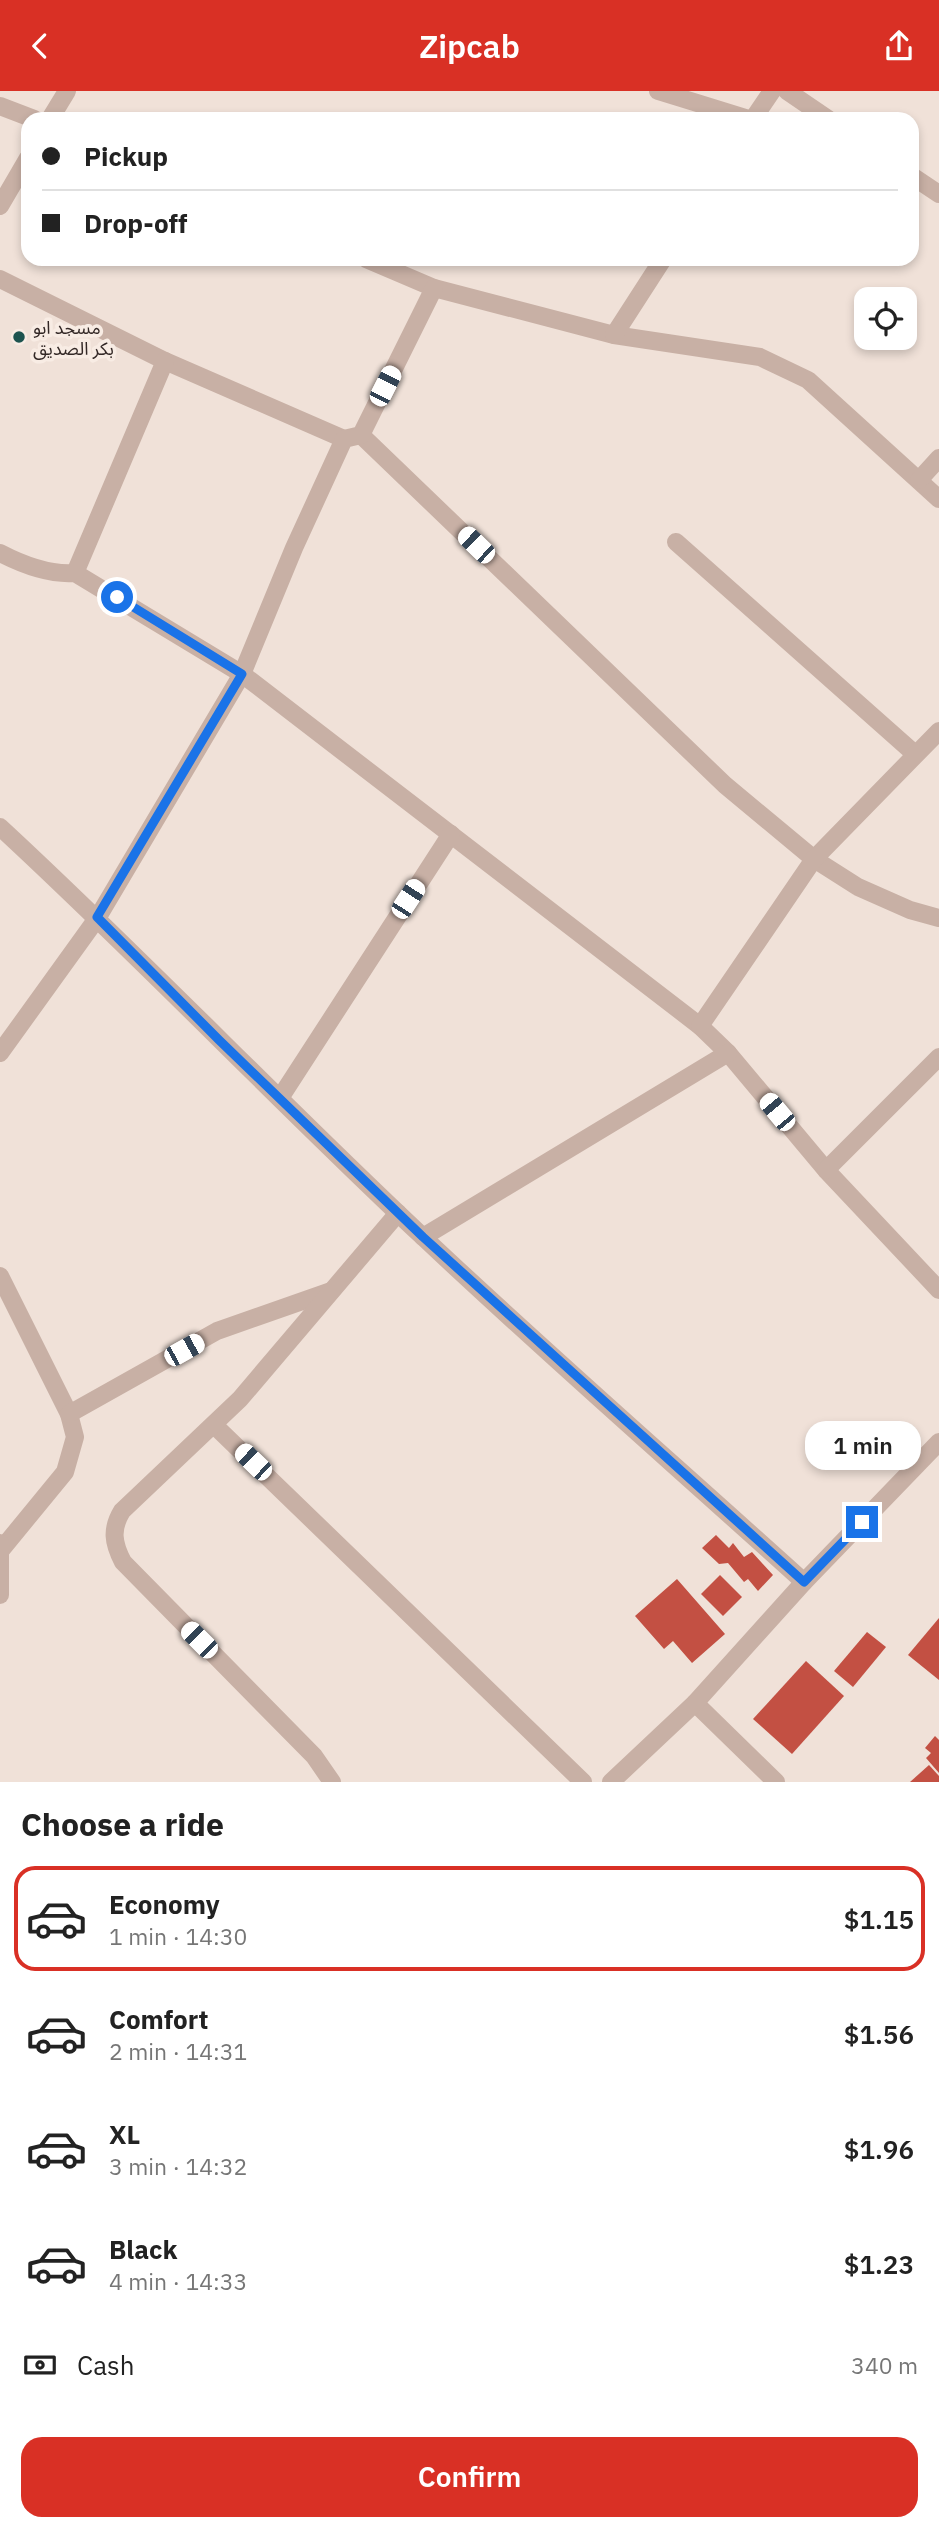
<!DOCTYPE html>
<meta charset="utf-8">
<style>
body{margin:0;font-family:"IBM Plex Sans","Noto Sans Arabic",sans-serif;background:#f6f6f6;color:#222;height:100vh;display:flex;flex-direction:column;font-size:26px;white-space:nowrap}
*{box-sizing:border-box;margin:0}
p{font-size:23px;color:#767676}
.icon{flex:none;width:38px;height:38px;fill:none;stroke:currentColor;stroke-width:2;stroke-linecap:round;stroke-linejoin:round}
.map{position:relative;height:1691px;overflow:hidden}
.panel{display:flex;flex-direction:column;background:#fff;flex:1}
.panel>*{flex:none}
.banner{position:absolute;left:21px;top:21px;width:898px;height:154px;border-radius:21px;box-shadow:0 4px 10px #0003;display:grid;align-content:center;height:154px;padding:0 21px;background:#fff}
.controls{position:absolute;left:854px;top:196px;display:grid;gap:14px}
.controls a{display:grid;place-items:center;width:63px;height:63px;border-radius:14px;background:#fff;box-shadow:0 4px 10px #0003;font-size:35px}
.end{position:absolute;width:32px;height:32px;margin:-16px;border:9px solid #1a73e8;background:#fff;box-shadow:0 0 0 4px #fff}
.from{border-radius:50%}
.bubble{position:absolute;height:49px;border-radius:21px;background:#fff;box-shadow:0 4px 10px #0003;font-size:23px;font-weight:600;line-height:49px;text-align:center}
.car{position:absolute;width:21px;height:42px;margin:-21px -10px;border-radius:9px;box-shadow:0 0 5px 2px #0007;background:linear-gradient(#fff 24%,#345 0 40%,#fff 0 76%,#345 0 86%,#fff 0)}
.banner b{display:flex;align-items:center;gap:24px;height:66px;font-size:26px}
.banner b+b{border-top:2px solid #e0e0e0}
.banner i{width:18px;height:18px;background:#222}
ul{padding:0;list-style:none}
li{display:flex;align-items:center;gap:21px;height:105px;margin:0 14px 10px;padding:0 7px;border:4px solid transparent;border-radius:21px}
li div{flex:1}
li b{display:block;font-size:26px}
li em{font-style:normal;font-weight:600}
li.on{border-color:#d93025}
li>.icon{width:63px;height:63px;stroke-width:1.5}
h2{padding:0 21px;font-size:32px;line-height:84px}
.pay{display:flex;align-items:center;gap:18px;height:77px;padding:0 21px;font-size:26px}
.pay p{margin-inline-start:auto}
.primary-button{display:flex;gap:14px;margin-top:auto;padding:14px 21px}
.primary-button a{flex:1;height:80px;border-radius:21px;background:#d93025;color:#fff;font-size:28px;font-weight:600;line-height:80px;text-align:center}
header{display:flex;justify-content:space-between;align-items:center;height:91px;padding:0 21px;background:#d93025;color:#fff;font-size:32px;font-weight:600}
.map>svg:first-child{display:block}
</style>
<header><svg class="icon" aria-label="back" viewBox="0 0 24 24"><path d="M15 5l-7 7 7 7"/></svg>Zipcab<svg class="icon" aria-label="share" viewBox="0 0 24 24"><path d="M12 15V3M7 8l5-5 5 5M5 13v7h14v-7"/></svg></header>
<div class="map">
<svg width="939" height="1691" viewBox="0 0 939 1691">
<rect width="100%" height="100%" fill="#f0e1d8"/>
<!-- building -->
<g fill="#c35043">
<path d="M716,1444L729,1457L733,1452L744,1466L752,1461L773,1484L758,1500L748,1488L744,1491L728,1472L719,1473L702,1457Z"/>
<path d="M720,1484L742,1506L723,1525L701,1503Z"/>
<path d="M677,1488L725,1543L692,1572L673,1550L664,1558L635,1525Z"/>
<path d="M939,1527V1589L908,1564Z"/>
<path d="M867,1541L886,1556L853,1596L834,1580Z"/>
<path d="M806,1570L844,1605L792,1663L753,1628Z"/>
<path d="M935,1645L939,1649V1682L926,1667L931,1662L925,1657Z"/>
<path d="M929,1674L939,1685V1691H910Z"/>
</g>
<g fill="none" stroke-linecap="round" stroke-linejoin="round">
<!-- street -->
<g stroke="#c8b0a5" stroke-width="18">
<path d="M658,0L749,28"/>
<path d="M787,0L828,28"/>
<path d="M0,15L34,28"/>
<path d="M50,28L67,0"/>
<path d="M753,28L772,0"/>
<path d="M912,85L939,103"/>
<path d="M0,115L28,67"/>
<path d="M366,168L434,197L614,244L760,266L808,289L939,408"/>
<path d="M0,188L165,270L344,348"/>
<path d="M614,244L663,168"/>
<path d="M361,344L725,694L814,768L858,796L910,819L939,827"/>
<path d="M919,389L939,367"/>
<path d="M676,451L915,663"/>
<path d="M0,462C23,474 49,484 75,482L242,583L700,935L728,962L826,1079L939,1199"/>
<path d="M75,482L165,270"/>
<path d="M0,736C144,869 279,1011 422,1145C547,1263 677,1376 804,1491"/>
<path d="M700,935L814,768L939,640"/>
<path d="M0,962L98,826L242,583L294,457L344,348L361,344L434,197"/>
<path d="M280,1007L451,743"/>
<path d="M826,1079L939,966"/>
<path d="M423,1146L728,962"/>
<path d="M0,1185L69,1323L75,1346L65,1381L1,1459"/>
<path d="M69,1323L217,1240L331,1200"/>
<path d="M214,1334L583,1691"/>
<path d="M0,1452V1504"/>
<path d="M695,1612L776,1691"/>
<path d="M332,1691L314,1665L123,1471C113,1452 111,1438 122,1420L240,1308L398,1122"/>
<path d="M611,1691L695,1612L804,1491L939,1351"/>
</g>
</g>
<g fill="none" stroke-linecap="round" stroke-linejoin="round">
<!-- route -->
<path stroke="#1a73e8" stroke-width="9" d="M117,506L242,583L97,826L219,949L423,1146L804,1491L862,1431"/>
</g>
<!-- markers -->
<circle fill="#1d534f" stroke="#f8ece4" stroke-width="2.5" cx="19" cy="246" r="7"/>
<g text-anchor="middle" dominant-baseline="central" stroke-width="7" stroke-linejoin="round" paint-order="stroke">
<!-- poi labels -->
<g font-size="18" fill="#332826" stroke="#f8ece4" text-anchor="start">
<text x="33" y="236">مسجد ابو<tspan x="33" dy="21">بكر الصديق</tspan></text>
</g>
</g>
</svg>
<div class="controls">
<a><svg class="icon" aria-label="locate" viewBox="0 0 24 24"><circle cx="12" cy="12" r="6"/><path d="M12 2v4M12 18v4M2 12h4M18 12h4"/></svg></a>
</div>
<i class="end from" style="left:117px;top:506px"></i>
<i class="end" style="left:862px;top:1431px"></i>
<div class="bubble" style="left:805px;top:1330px;width:116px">1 min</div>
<i class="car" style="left:385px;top:295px;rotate:27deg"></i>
<i class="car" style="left:476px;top:454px;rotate:314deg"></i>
<i class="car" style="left:408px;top:808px;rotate:33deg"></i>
<i class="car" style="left:777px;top:1021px;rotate:320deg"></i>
<i class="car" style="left:184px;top:1259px;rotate:61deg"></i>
<i class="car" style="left:253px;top:1371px;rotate:314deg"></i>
<i class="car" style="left:199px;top:1549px;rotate:315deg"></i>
<div class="banner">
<b><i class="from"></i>Pickup</b>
<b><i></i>Drop-off</b>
</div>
</div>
<section class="panel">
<h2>Choose a ride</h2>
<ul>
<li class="on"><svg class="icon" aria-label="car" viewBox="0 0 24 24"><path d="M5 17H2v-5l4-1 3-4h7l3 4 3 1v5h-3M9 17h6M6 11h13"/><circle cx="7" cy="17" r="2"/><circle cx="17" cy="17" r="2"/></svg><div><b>Economy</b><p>1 min · 14:30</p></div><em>$1.15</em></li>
<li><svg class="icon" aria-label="car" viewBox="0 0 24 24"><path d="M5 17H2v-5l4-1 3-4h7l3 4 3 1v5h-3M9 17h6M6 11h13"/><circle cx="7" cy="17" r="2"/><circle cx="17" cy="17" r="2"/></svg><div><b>Comfort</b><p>2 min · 14:31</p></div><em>$1.56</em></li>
<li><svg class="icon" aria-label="car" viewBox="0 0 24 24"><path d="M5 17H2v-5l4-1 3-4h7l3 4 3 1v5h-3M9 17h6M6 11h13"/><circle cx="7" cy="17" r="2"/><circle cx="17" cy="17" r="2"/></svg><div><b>XL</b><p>3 min · 14:32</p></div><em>$1.96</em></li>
<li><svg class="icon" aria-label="car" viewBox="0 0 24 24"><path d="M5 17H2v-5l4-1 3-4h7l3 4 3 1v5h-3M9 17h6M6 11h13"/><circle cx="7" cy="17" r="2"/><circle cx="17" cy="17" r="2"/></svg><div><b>Black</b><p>4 min · 14:33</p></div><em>$1.23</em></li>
</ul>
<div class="pay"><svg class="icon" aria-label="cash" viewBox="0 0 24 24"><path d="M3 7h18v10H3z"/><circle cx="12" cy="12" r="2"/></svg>Cash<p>340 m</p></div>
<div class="primary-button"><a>Confirm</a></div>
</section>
